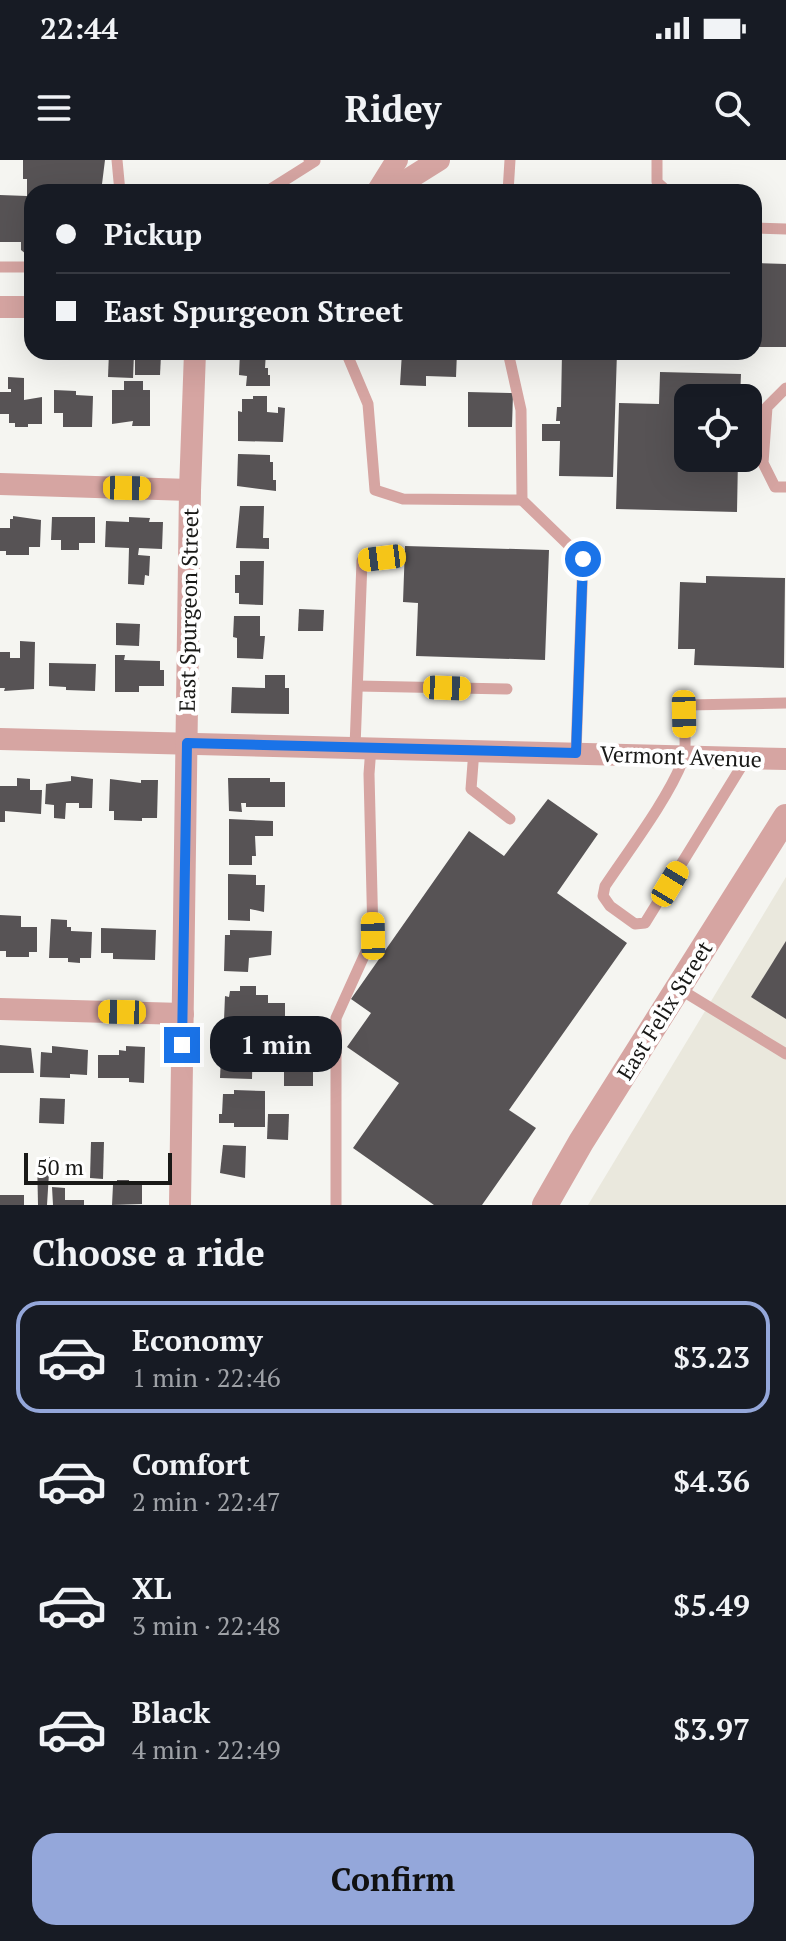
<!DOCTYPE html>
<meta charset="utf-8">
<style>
body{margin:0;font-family:"PT Serif",serif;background:#242831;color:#f1f3f6;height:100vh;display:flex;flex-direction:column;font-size:30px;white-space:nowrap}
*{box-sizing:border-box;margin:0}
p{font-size:26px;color:#9ea1a6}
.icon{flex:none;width:44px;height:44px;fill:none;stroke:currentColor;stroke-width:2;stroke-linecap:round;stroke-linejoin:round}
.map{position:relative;height:1045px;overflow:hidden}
.panel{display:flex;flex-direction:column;background:#171b24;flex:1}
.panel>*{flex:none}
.banner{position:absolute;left:24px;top:24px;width:738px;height:176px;border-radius:24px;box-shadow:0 8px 32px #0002;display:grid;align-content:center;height:176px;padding:0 32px;background:#171b24}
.buttons{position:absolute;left:674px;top:224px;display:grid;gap:16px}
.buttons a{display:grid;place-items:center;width:88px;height:88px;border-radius:16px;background:#171b24;box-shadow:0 8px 32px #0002;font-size:40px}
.scale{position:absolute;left:24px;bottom:20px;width:148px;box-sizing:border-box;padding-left:8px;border:4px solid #191917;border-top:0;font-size:22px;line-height:28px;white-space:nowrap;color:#191917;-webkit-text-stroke:6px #fff;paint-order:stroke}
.end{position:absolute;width:36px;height:36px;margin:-18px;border:10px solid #1a73e8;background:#fff;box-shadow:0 0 0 4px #fff}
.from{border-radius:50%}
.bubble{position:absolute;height:56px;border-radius:24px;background:#171b24;box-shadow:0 8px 32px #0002;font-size:26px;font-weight:700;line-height:56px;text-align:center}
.car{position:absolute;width:24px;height:48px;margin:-24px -12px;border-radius:10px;box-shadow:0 0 6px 2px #0007;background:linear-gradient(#f5c518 24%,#345 0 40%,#f5c518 0 76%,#345 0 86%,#f5c518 0)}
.banner b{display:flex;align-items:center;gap:28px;height:76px;font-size:30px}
.banner b+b{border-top:2px solid #363941}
.banner i{width:20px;height:20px;background:#f1f3f6}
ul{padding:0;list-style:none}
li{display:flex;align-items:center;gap:24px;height:112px;margin:0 16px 12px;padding:0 16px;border:4px solid transparent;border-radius:24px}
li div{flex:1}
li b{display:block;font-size:30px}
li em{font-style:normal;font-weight:700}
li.active{border-color:#94a7da}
li>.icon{width:72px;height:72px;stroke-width:1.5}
h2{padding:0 32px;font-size:36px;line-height:96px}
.primary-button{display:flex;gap:16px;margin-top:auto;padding:16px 32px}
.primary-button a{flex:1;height:92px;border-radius:24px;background:#94a7da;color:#111;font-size:32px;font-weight:700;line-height:92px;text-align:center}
.status{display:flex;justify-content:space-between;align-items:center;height:56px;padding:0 40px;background:#171b24;direction:ltr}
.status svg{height:22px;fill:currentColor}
header{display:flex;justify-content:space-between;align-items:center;height:104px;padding:0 32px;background:#171b24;font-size:36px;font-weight:700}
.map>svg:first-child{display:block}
</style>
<div class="status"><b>22:44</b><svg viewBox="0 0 49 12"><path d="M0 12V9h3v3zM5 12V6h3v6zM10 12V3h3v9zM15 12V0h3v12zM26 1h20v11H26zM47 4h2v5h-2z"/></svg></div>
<header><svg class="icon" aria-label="menu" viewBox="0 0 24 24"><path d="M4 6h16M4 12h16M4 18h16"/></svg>Ridey<svg class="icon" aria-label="search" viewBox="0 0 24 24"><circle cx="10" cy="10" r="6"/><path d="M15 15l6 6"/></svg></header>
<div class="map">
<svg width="786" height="1045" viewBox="0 0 786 1045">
<rect width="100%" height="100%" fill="#f5f5f1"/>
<!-- built -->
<path fill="#eae8dd" d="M786,717V1045H588Z"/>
<!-- building -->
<g fill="#575355">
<path d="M23,0H105L101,32H32V94H26L21,90V82H0V35L27,36V19H23Z"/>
<path d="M754,103L786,104V187H754Z"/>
<path d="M109,192L134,193L133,218L108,217Z"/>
<path d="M240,192H266L265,208H268V215H270V226H246L247,216L239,215Z"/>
<path d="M402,192H457L456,217L426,216V226L400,225Z"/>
<path d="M562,192H617L613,317L559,316L560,281H542V264H560V261H556L557,247H561Z"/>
<path d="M135,194L161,195L160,215H135Z"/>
<path d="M660,212L741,214L740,238H688V298H738L737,352L616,349L619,243L659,244Z"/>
<path d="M8,217L24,218V240L42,237V264H28V267H15V263H9V254H0V232H11V229H8Z"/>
<path d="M124,221H143V230H150V266H132L133,261L112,264V230H124Z"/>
<path d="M54,230L76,231V235L93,236L92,267H63V253H54Z"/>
<path d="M468,232L513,233L512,267H468Z"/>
<path d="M253,236H267V252L278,253V247L285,248L283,282L238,281V251L242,252V239H253Z"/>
<path d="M238,294L270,295V302H273V320H276V331L237,326Z"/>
<path d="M240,346H264L263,378H269V389L236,388Z"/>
<path d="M13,356L41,360L40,387H29V395H6V391H0V368H10V359H13Z"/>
<path d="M52,357H95V383H79V390H61V380H51Z"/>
<path d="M129,357L150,358L149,362H163L162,389L139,388L138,395L150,396L149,416L145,415L144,425L128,424L129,388L105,387L106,361L129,362Z"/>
<path d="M405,386L549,390L545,500L416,496L418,443L403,442Z"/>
<path d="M240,401H264L263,445L239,444V433H235V415H240Z"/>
<path d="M706,416L785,418L784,508L694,505L695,489H678L680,422L706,423Z"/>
<path d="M299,449L324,450L323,471H298Z"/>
<path d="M234,456H260V476H265L263,499L237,498V478L233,477Z"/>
<path d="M116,463L140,464L139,486L116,485Z"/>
<path d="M20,481L35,482L34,529L4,531L5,528H0V492H10V498H20Z"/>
<path d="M115,495H125L124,500L160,501V510H164V526H139V532H115Z"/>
<path d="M49,503L96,504L95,531L66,530V527L49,526Z"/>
<path d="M265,515H285V528H289V554L231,553L232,527L265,528Z"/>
<path d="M71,616L93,619L92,648H79V643H66L65,659L54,658V645L45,644L46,624L71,621Z"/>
<path d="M17,618L30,619V630H42L41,654L5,651V662H0V626H17Z"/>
<path d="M228,618H270V622H285V647H246V643H241L242,652L229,651Z"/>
<path d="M110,619L141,623V620H158L157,658H142V661L114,660V651H109Z"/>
<path d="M548,639L598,674L557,733L627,783L509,950L536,968L482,1045H434L353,988L399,923L347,887L371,853L351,839L469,671L504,696Z"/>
<path d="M229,659L273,661V676H255L256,696H252V705H229Z"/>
<path d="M228,714L256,715V725H265L264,752L250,749V761L228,760Z"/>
<path d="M0,755L21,756V767H37V792H29V797H6V791H0Z"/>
<path d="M51,759L67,760V767H71V771L92,772L91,798H80V803L68,802V798H49Z"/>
<path d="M101,768L156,770L155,800L113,799V793H101Z"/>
<path d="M230,770L272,771L271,795L249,798L248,812L224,811L225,775H230Z"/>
<path d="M786,781V859L751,837Z"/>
<path d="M240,826H256V835H268V843H285V866L265,865V858L254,857V861H245V869L232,868V861L224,860L225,836L229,837L230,831H240Z"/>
<path d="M222,875L253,876L252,919L220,918Z"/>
<path d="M0,885L31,888L34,913H0Z"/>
<path d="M52,886L88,890L87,915L70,914V918L40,917L41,892L52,893Z"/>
<path d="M126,886L145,887L144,923L129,922V918H98V895H119V890L126,891Z"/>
<rect x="284" y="911" width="29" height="15"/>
<path d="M234,930L265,931V967H234V963H219V954H222L223,934H234Z"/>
<path d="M40,938L65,939L64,964L39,963Z"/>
<path d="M268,954H289L288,980L267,979Z"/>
<path d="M91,982H104L103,1019L90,1018Z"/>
<path d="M223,985L246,986L245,1018L220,1013Z"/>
<path d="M37,997H50L47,1045H38Z"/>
<path d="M117,1020H129V1024L142,1025V1044L112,1045L113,1025H117Z"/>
<path d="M52,1027L65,1028V1040H84V1045H53Z"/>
<rect x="0" y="1035" width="24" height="10"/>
</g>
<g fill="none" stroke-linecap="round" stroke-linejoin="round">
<!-- service -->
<g stroke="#d6a5a2" stroke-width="11">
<path d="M117,0L120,32"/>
<path d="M657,0V22L668,32"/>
<path d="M266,32L315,1L309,0"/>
<path d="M508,32L510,0"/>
<path d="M754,68L786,69"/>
<path d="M0,107H32"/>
<path d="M346,192L368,244L375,330L403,339L522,340"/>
<path d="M508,192L521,250L522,340L583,399L576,593"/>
<path d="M786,228L767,247L763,303L775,327H786"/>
<path d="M358,526L507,529"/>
<path d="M355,587L362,401L382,398"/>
<path d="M474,590L471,629L510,659"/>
<path d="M746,599L645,763L635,764L610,746L603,736L605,726C629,690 668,639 683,600C689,583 680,563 688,545L786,543"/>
<path d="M678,828L786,894"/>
<path d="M336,1045V858L373,776L369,614L371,587"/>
</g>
<!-- minor -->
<g stroke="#d6a5a2" stroke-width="22">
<path d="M377,32L397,0"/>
<path d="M388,32L439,0"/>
<path d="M0,147H32"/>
<path d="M0,324L190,330"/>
<path d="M0,579L786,599"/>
<path d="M0,849L183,854"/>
<path d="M180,1045L190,330L195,192"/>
</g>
<!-- tertiary -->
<path stroke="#d6a5a2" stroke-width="26" d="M545,1045L581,982L786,657"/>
</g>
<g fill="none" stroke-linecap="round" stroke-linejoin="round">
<!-- route -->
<path stroke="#1a73e8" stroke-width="10" d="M182,885L187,583L576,593L583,399"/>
</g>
<g text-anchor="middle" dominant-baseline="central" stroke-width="8" stroke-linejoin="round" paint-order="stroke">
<!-- street labels -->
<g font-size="22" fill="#191917" stroke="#fff">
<text transform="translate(188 450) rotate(-89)">East Spurgeon Street</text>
<text transform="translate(681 596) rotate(2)">Vermont Avenue</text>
<text transform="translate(664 850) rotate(-58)">East Felix Street</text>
</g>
</g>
</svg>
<div class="buttons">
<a><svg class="icon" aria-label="locate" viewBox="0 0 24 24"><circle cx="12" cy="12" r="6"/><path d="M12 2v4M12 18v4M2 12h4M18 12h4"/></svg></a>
</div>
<div class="scale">50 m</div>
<i class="end from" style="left:583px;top:399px"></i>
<i class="end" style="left:182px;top:885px"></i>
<div class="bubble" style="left:210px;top:856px;width:132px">1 min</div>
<i class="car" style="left:127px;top:328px;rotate:91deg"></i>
<i class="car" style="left:382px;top:398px;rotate:263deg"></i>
<i class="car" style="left:447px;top:528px;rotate:92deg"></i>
<i class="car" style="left:684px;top:554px;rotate:179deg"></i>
<i class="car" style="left:670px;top:724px;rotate:31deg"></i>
<i class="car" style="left:373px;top:776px;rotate:359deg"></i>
<i class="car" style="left:122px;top:852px;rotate:271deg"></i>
<div class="banner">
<b><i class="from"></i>Pickup</b>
<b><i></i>East Spurgeon Street</b>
</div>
</div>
<section class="panel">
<h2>Choose a ride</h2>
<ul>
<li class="active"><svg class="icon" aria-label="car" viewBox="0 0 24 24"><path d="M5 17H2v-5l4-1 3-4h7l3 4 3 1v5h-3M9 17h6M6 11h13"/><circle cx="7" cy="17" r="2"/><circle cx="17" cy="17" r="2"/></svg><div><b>Economy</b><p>1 min · 22:46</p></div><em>$3.23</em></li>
<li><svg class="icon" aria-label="car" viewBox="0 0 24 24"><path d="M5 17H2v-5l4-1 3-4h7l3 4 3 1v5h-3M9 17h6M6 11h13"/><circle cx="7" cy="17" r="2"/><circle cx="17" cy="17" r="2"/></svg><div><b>Comfort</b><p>2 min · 22:47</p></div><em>$4.36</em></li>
<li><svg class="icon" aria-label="car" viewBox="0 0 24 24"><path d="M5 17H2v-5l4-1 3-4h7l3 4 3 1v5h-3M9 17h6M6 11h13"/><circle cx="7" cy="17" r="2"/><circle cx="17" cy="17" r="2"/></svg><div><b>XL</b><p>3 min · 22:48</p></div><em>$5.49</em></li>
<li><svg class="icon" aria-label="car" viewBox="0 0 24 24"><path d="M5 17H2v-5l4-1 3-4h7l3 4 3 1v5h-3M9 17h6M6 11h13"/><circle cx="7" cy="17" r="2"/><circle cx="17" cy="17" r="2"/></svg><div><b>Black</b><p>4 min · 22:49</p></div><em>$3.97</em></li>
</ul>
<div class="primary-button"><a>Confirm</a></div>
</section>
